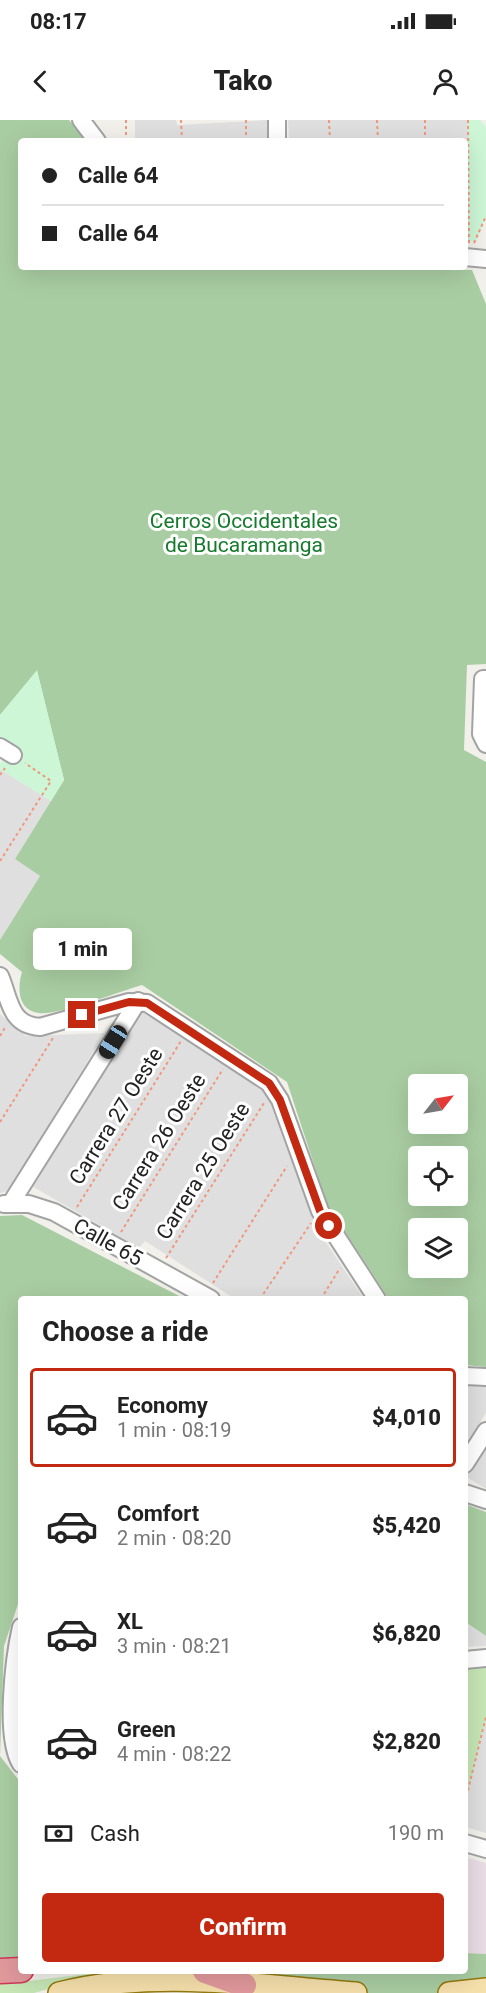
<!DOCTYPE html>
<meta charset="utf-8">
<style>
body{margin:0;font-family:Roboto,sans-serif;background:#f2f2f2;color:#222;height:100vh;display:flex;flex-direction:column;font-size:22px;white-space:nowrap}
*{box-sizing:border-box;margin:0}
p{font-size:20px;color:#767676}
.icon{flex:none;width:33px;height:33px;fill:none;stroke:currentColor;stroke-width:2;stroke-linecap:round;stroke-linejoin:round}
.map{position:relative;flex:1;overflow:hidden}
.sheet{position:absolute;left:18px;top:1176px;width:450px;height:678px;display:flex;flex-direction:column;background:#fff;border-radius:6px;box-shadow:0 6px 24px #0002}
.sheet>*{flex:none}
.banner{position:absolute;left:18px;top:18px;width:450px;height:132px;border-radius:6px;box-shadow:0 6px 24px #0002;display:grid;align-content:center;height:132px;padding:0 24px;background:#fff}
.needle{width:39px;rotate:59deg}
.fabs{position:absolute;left:408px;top:954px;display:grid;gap:12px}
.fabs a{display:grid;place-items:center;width:60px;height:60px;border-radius:6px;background:#fff;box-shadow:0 6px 24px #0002;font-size:30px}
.end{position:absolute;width:27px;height:27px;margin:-14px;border:8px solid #c32911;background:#fff;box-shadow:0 0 0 3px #fff}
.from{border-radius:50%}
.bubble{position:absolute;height:42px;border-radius:6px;background:#fff;box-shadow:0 6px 24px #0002;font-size:20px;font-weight:800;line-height:42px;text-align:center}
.car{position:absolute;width:18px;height:36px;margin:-18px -9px;border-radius:8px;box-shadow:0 0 4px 2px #0007;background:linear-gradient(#222 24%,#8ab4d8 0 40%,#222 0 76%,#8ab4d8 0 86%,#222 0)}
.banner b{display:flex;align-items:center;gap:21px;height:57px;font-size:22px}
.banner b+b{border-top:2px solid #e0e0e0}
.banner i{width:15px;height:15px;background:#222}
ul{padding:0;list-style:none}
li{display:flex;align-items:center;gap:18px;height:99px;margin:0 12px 9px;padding:0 12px;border:3px solid transparent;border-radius:6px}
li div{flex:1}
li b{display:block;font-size:22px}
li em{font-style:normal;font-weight:800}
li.on{border-color:#c32911}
li>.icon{width:54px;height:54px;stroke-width:1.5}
h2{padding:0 24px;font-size:27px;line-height:72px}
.pay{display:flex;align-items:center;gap:15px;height:66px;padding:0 24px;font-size:22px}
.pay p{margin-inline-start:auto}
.action{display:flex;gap:12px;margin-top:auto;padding:12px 24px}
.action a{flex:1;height:69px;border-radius:6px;background:#c32911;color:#fff;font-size:24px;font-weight:800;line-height:69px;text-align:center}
.status{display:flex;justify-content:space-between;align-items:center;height:42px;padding:0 30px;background:#fff;direction:ltr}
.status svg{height:16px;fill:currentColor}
header{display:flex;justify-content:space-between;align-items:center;height:78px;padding:0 24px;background:#fff;font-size:27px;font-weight:800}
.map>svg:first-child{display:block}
</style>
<div class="status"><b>08:17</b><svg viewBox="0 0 49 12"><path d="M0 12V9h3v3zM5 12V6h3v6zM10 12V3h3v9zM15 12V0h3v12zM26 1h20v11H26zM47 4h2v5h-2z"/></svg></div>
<header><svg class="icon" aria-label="back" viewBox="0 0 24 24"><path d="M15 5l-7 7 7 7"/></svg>Tako<svg class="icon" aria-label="person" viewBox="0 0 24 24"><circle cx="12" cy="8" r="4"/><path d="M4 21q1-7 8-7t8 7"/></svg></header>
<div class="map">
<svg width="486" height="1873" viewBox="0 0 486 1873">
<rect width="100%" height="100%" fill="#f1f0ea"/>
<!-- residential -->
<g fill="#e0dfdf">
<path d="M135,0H176L177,5L268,0V21H135Z"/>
<path d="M288,0H468L469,121H465V21H289Z"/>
<path d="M0,649L51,681L15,739L40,756L0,820Z"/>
<path d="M143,890L265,970L317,1109L364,1179H235L145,1121L139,1128L30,1065Z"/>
<path d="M0,894L26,916L105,913L8,1071L0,1073Z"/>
<path d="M465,1266H486V1293L465,1326Z"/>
<path d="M486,1321V1369L465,1356V1354Z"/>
<path d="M465,1503L486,1516V1526L465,1527Z"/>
<path d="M486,1597V1713L465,1707V1682Z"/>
</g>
<!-- industrial -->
<path fill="#eadce5" d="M465,1737L486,1743V1834L465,1833Z"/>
<!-- grass -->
<g fill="#c6e6b5">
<path d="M486,1546V1597L465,1682V1548Z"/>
<path d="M112,1851L34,1873H0V1861H28Z"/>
</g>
<!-- forest -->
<g fill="#a9cda2" fill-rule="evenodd">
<path d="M0,0H69L87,21H21V147L472,150L486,184V544L467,545L464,630L486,642V1247L465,1245V1179H389L327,1084L287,962L142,865C121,871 57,896 39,893C18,890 17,869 22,852L0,834V820L40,756L15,739L64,660L37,551L0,595ZM418,964H458V1004H418ZM418,1036H458V1076H418ZM418,1108H458V1148H418Z"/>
<path d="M22,1095L185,1179H21V1475L4,1526L0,1636L21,1663V1838H0V1096Z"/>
<path d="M465,1384L486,1392V1516L465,1502Z"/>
<path d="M465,1833L486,1834V1873H250L247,1851H465Z"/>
</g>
<!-- park -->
<g fill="#ccf6d5">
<path d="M468,0H480L486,7V96L476,121H469Z"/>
<path d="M37,550L64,660L51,681L0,649V644L12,625L0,617V595Z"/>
</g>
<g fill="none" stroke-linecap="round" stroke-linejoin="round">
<!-- minor casing -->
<g stroke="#a3a3a3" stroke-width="20">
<g id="minor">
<path d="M81,0L97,21"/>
<path d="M277,0V21"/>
<path d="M465,137L486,139"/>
<path d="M486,559H483L481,614L486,624"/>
<path d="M0,627L13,635"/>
<path d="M0,856C10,879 9,905 40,907L129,882L147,883L269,963L280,980L320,1091L377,1179"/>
<path d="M11,1083L138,881"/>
<path d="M4,1084H29L54,1092L211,1179"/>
<path d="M465,1256L486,1257"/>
<path d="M465,1344L486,1311"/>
<path d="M465,1373L486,1380"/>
<path d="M21,1507C14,1538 4,1618 21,1644"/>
<path d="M465,1540L486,1538"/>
<path d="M465,1723L486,1729"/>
</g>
</g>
<!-- major casing -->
<g stroke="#93790d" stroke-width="24">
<g id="major">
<path d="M59,1873C156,1848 258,1866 356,1873"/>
<path d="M449,1873L486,1869"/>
</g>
</g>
<!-- highway casing -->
<g stroke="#ce3857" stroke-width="27">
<g id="highway">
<path d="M0,1851L21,1850"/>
<path d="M205,1851L244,1865"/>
</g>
</g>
<!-- path -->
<g stroke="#ef987d" stroke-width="2" stroke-dasharray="3 3" stroke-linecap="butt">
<path d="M181,0L182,21"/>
<path d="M246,0V21"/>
<path d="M329,0L330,21"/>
<path d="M377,0L378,21"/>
<path d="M425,0V21"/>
<path d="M468,0L469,123"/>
<path d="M126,21V0"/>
<path d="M474,123L486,96"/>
<path d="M0,655L5,648"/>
<path d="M0,741L51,661L25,643"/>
<path d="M0,916L6,906"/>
<path d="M0,1002L53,918"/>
<path d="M77,1087L181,921"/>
<path d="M121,1112L223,949"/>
<path d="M166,1138L264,983"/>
<path d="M213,1163L287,1046"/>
<path d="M260,1179L311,1103"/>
<path d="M321,1179L340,1148"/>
<path d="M465,1682L486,1597"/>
</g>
<!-- minor -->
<use href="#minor" stroke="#fff" stroke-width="16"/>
<!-- major -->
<use href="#major" stroke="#f5dfab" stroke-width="21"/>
<!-- highway -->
<use href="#highway" stroke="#e1999c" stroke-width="24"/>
</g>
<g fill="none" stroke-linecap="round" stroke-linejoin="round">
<!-- route -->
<path stroke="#c32911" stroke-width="8" d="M82,895L129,882L147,883L269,963L280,980L320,1091L329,1106"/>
</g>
<g text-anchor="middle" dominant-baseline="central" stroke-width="6" stroke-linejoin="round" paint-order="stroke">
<!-- park labels -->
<g font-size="21" fill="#157a2c" stroke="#fff">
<text x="244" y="401">Cerros Occidentales<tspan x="244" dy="24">de Bucaramanga</tspan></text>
</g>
<!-- street labels -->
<g font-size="21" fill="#222" stroke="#fff">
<text transform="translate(116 996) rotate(-58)">Carrera 27 Oeste</text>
<text transform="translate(159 1022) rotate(-58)">Carrera 26 Oeste</text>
<text transform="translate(203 1051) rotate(-58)">Carrera 25 Oeste</text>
<text transform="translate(108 1122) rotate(29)">Calle 65</text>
</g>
</g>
</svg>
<div class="fabs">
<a><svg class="needle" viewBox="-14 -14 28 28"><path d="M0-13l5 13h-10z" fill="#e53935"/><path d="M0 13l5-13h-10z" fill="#767676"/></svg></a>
<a><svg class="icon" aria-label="locate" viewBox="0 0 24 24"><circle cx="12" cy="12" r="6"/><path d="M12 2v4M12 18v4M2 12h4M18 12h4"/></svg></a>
<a><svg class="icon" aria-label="layers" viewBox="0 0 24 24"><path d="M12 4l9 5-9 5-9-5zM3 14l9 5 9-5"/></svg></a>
</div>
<i class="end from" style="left:329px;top:1106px"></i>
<i class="end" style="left:82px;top:895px"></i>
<div class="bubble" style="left:33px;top:808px;width:99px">1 min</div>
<i class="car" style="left:113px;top:922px;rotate:212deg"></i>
<div class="banner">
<b><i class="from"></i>Calle 64</b>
<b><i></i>Calle 64</b>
</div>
<section class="sheet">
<h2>Choose a ride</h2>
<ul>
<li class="on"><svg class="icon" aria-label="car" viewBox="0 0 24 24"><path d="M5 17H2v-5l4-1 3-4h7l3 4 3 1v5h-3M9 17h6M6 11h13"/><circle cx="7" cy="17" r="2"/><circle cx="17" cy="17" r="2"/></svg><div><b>Economy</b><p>1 min · 08:19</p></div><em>$4,010</em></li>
<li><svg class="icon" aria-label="car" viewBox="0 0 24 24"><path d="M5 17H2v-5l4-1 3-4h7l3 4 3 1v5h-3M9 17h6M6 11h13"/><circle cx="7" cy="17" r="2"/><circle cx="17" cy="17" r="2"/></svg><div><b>Comfort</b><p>2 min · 08:20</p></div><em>$5,420</em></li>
<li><svg class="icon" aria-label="car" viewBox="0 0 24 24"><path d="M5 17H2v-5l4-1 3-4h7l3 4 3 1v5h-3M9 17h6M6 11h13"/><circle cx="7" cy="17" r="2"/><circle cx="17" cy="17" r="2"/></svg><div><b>XL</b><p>3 min · 08:21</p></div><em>$6,820</em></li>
<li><svg class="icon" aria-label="car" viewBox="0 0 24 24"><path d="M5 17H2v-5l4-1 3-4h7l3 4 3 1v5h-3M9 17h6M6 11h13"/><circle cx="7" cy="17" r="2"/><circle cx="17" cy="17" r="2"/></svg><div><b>Green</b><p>4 min · 08:22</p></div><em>$2,820</em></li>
</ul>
<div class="pay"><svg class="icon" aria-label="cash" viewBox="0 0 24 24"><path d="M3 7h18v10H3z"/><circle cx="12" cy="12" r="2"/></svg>Cash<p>190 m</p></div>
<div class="action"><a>Confirm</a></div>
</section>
</div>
